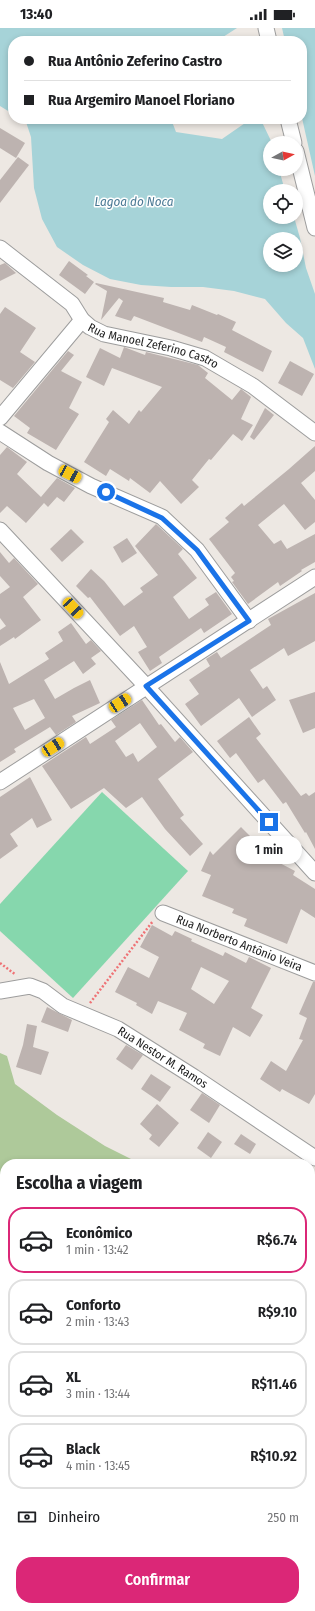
<!DOCTYPE html>
<html lang="pt">
<meta charset="utf-8">
<style>
body{margin:0;font-family:"Fira Sans Condensed",sans-serif;background:#f2f2f2;color:#202124;height:100vh;display:flex;flex-direction:column;font-size:15px;white-space:nowrap}
*{box-sizing:border-box;margin:0}
p{font-size:13px;color:#757577}
.icon{flex:none;width:22px;height:22px;fill:none;stroke:currentColor;stroke-width:2;stroke-linecap:round;stroke-linejoin:round}
.map{position:relative;flex:1;overflow:hidden}
.sheet{position:absolute;left:0px;top:1131px;width:315px;height:452px;display:flex;flex-direction:column;background:#fff;border-radius:16px 16px 0 0;box-shadow:0 2px 6px #0003}
.sheet>*{flex:none}
.hud{position:absolute;left:8px;top:8px;width:299px;height:88px;border-radius:16px;box-shadow:0 2px 6px #0003;display:grid;align-content:center;height:88px;padding:0 16px;background:#fff}
.needle{width:26px;rotate:82deg}
.fabs{position:absolute;left:263px;top:108px;display:grid;gap:8px}
.fabs a{display:grid;place-items:center;width:40px;height:40px;border-radius:50%;background:#fff;box-shadow:0 2px 6px #0003;font-size:20px}
.end{position:absolute;width:18px;height:18px;margin:-9px;border:5px solid #1a73e8;background:#fff;box-shadow:0 0 0 2px #fff}
.from{border-radius:50%}
.bubble{position:absolute;height:28px;border-radius:14px;background:#fff;box-shadow:0 2px 6px #0003;font-size:13px;font-weight:600;line-height:28px;text-align:center}
.car{position:absolute;width:12px;height:24px;margin:-12px -6px;border-radius:5px;box-shadow:0 0 3px 1px #0007;background:linear-gradient(#f5c518 24%,#345 0 40%,#f5c518 0 76%,#345 0 86%,#f5c518 0)}
.hud b{display:flex;align-items:center;gap:14px;height:38px;font-size:15px}
.hud b+b{border-top:1px solid #e0e0e0}
.hud i{width:10px;height:10px;background:#202124}
ul{padding:0;list-style:none}
li{display:flex;align-items:center;gap:12px;height:66px;margin:0 8px 6px;padding:0 8px;border:2px solid #e0e0e0;border-radius:16px}
li div{flex:1}
li b{display:block;font-size:15px}
li em{font-style:normal;font-weight:600}
li.active{border-color:#db2777}
li>.icon{width:36px;height:36px;stroke-width:1.5}
h2{padding:0 16px;font-size:18px;line-height:48px}
.pay{display:flex;align-items:center;gap:10px;height:44px;padding:0 16px;font-size:15px}
.pay p{margin-inline-start:auto}
.action{display:flex;gap:8px;margin-top:auto;padding:8px 16px}
.action a{flex:1;height:46px;border-radius:16px;background:#db2777;color:#fff;font-size:16px;font-weight:600;line-height:46px;text-align:center}
.status{display:flex;justify-content:space-between;align-items:center;height:28px;padding:0 20px;background:#fff;direction:ltr}
.status svg{height:11px;fill:currentColor}
.map>svg:first-child{display:block}
</style>
<div class="status"><b>13:40</b><svg viewBox="0 0 49 12"><path d="M0 12V9h3v3zM5 12V6h3v6zM10 12V3h3v9zM15 12V0h3v12zM26 1h20v11H26zM47 4h2v5h-2z"/></svg></div>
<div class="map">
<svg width="315" height="1583" viewBox="0 0 315 1583">
<rect width="100%" height="100%" fill="#ede8e3"/>
<!-- grass -->
<path fill="#cfe4ac" d="M5,1159V1578H310V1315L315,1316V1583H0V1164Z"/>
<!-- forest -->
<path fill="#aec99a" d="M0,1025L7,1028L15,1056L57,1087L105,1118L141,1136H5V1159L0,1164Z"/>
<!-- pitch -->
<path fill="#86d7ad" d="M102,764L188,843L73,970L0,903V876Z"/>
<!-- water -->
<g fill="#a6d3d8" fill-rule="evenodd">
<path d="M0,0H237L223,9L194,13H13V86L0,78Z"/>
<path d="M282,0H315V148L302,90V13H285Z"/>
<path d="M21,91H171L176,104L222,111L248,93L261,92L272,115H270V141H279L285,163H270V189H294L300,210L306,240L315,266V341L303,310L286,295L265,271L234,263L203,259H171L141,257L110,251L83,237L57,219L42,191L34,160L31,109L26,94ZM270,211H296V237H270Z"/>
</g>
<!-- building -->
<g fill="#bdb3b0" fill-rule="evenodd">
<path d="M0,100L25,115L16,130L0,120Z"/>
<path d="M18,129L29,137L0,175V152Z"/>
<path d="M69,233L88,247L86,248L94,254L85,266L59,247Z"/>
<path d="M5,235L16,245L0,253V237Z"/>
<path d="M96,255L164,270L163,274L190,282L192,277L217,287L218,286L236,294L232,302L272,323L263,344L224,324L226,319L204,309L202,314L134,288L131,293L115,288L123,273L119,270L101,292L107,263L95,256Z"/>
<path d="M5,279L36,300L20,324L35,334L13,360L0,352V286Z"/>
<path d="M124,319L145,327L146,324L198,337L208,345L205,350L232,372L241,361L251,369L241,391L253,397L242,413L233,406L211,432L209,431L192,452L199,459L181,476L160,453L150,465L130,450L129,453L110,441L106,448L84,434L109,394L106,391L113,382L129,396L139,382L141,384L162,359L112,340L104,358L86,349L100,320L120,330Z"/>
<path d="M68,323L74,327L61,343L82,354L69,380L79,386L56,422L27,405L30,400L14,388Z"/>
<path d="M290,333L314,346L302,368L278,355Z"/>
<path d="M265,380L274,387L254,412L250,409Z"/>
<path d="M315,418V443L301,455L315,472V494L305,502L284,476L258,497L274,516L281,512L287,521L315,506V534L301,542L302,543L280,558L278,554L248,576L232,554L234,553L231,549L235,545L209,511L229,494L225,490L242,475L244,478L289,441Z"/>
<path d="M7,419L27,434L17,446L41,469L57,450L75,460L64,474L57,469L48,479L44,475L26,495L7,478L0,485V427Z"/>
<path d="M156,496L183,521L178,526L197,550L173,569L189,591L209,577L205,571L216,564L232,586L204,605L201,600L159,629L162,635L150,643L138,624L147,619L134,598L120,608L90,569L88,570L76,558L91,541L104,553L124,578L143,564L140,560L158,547L135,518Z"/>
<path d="M71,501L84,514L62,534L50,521Z"/>
<path d="M127,510L137,525L122,535L113,519Z"/>
<path d="M0,524L9,535L14,530L38,556L23,569L41,592L15,611L14,609L0,618V602L6,598L0,590V566L10,559L0,548Z"/>
<path d="M315,565V613L288,628L284,620L250,642L263,661L267,658L276,672L252,689L239,670L201,698L185,676L199,666L189,652L210,638L206,631L217,624L221,630L271,597L268,591Z"/>
<path d="M71,595L86,616L91,612L101,623L91,630L96,636L83,646L74,633L44,652L55,671L74,660L90,652L100,675L72,688L76,694L56,707L50,699L14,721L16,724L0,734V634L9,656L49,631L45,625L63,613L58,604ZM34,671L45,690L25,702L13,680Z"/>
<path d="M315,664V700L303,705L289,672Z"/>
<path d="M142,672L159,697L161,696L175,714L180,709L193,724L158,751L184,787L180,790L203,816L190,828L165,801L142,769L126,780L104,760L71,781L42,738L86,709L90,716L116,699L111,692ZM140,695L157,719L138,734L133,725L126,729L115,713Z"/>
<path d="M249,689L261,706L256,710L301,768L306,765L309,768L315,764V821L306,804L305,805L286,774L283,776L264,751L258,755L236,725L230,730L217,713Z"/>
<path d="M30,749L52,792L37,800L32,790L10,806L18,818L0,831V769Z"/>
<path d="M241,799L259,817L262,810L278,818L280,820L274,832L295,843L293,847L315,861V890L301,881L287,916L244,898L247,891L232,885L234,881L202,868L211,847L201,843L210,823L213,827Z"/>
<path d="M152,897L172,908L175,903L192,911L191,913L223,928L225,924L246,935L249,929L271,940L251,980L263,987L250,1009L233,999L220,1028L203,1020L205,1016L179,1002L187,985L158,973L152,986L136,977L137,975L115,964L128,939L149,950L159,929L140,919ZM201,939L229,953L214,976L191,961Z"/>
<path d="M313,954H315V1066L309,1076L282,1061L280,1064L260,1051L271,1033L286,1043L303,1012L299,1011L307,990L299,986Z"/>
<path d="M47,979L72,992L68,1004L41,994Z"/>
<path d="M27,996L37,998L33,1019L49,1024L41,1047L16,1039L23,1017Z"/>
<path d="M126,1017L143,1027L132,1042L116,1031Z"/>
<path d="M151,1046L171,1059L160,1074L141,1061Z"/>
<path d="M202,1065L220,1077L209,1095L190,1082Z"/>
<path d="M157,1076L179,1095L159,1119L149,1111L152,1107L140,1096Z"/>
<path d="M208,1104L222,1114L211,1130L197,1120Z"/>
<path d="M241,1106L256,1116L250,1126L234,1116Z"/>
</g>
<g fill="none" stroke-linecap="round" stroke-linejoin="round">
<!-- minor casing -->
<g stroke="#9d9d9d" stroke-width="17">
<g id="minor">
<path d="M266,0L269,13"/>
<path d="M288,91L294,115"/>
<path d="M296,123L315,200"/>
<path id="s1" d="M0,220L72,276L82,292L90,299L104,306L171,320L205,330L253,358L315,405"/>
<path d="M0,390L82,292"/>
<path d="M0,404L48,435L91,458L162,489L197,522L249,593"/>
<path d="M0,502L146,658L315,845"/>
<path d="M0,754L315,549"/>
<path id="s2" d="M163,885L315,945"/>
<path id="s3" d="M0,963L30,958L43,963L63,978L118,1001L194,1049L315,1130"/>
</g>
</g>
<!-- path -->
<g stroke="#ef7275" stroke-width="2.5" stroke-dasharray="2 2" stroke-linecap="butt">
<path d="M0,935L16,947"/>
<path d="M90,975L153,893"/>
</g>
<!-- minor -->
<use href="#minor" stroke="#fff" stroke-width="15"/>
</g>
<g fill="none" stroke-linecap="round" stroke-linejoin="round">
<!-- route -->
<path stroke="#1a73e8" stroke-width="5" d="M106,464L162,490L197,522L249,593L146,658L269,794"/>
</g>
<g text-anchor="middle" dominant-baseline="central" stroke-width="3" stroke-linejoin="round" paint-order="stroke">
<!-- street labels -->
<g font-size="12" fill="#1c1c1c" stroke="#fff">
<text stroke="none"><textPath href="#s1" startOffset="187">Rua Manoel Zeferino Castro</textPath></text>
<text stroke="none"><textPath href="#s2" startOffset="82">Rua Norberto Antônio Veira</textPath></text>
<text stroke="none"><textPath href="#s3" startOffset="182">Rua Nestor M. Ramos</textPath></text>
</g>
<!-- water labels -->
<g font-size="13" font-style="italic" fill="#4a7995" stroke="#fff">
<text x="134" y="173">Lagoa do Noca</text>
</g>
</g>
</svg>
<div class="fabs">
<a><svg class="needle" viewBox="-14 -14 28 28"><path d="M0-13l5 13h-10z" fill="#e53935"/><path d="M0 13l5-13h-10z" fill="#757577"/></svg></a>
<a><svg class="icon" aria-label="locate" viewBox="0 0 24 24"><circle cx="12" cy="12" r="6"/><path d="M12 2v4M12 18v4M2 12h4M18 12h4"/></svg></a>
<a><svg class="icon" aria-label="layers" viewBox="0 0 24 24"><path d="M12 4l9 5-9 5-9-5zM3 14l9 5 9-5"/></svg></a>
</div>
<i class="end from" style="left:106px;top:464px"></i>
<i class="end" style="left:269px;top:794px"></i>
<div class="bubble" style="left:236px;top:808px;width:66px">1 min</div>
<i class="car" style="left:70px;top:446px;rotate:118deg"></i>
<i class="car" style="left:73px;top:580px;rotate:137deg"></i>
<i class="car" style="left:120px;top:675px;rotate:57deg"></i>
<i class="car" style="left:53px;top:719px;rotate:57deg"></i>
<div class="hud">
<b><i class="from"></i>Rua Antônio Zeferino Castro</b>
<b><i></i>Rua Argemiro Manoel Floriano</b>
</div>
<section class="sheet">
<h2>Escolha a viagem</h2>
<ul>
<li class="active"><svg class="icon" aria-label="car" viewBox="0 0 24 24"><path d="M5 17H2v-5l4-1 3-4h7l3 4 3 1v5h-3M9 17h6M6 11h13"/><circle cx="7" cy="17" r="2"/><circle cx="17" cy="17" r="2"/></svg><div><b>Econômico</b><p>1 min · 13:42</p></div><em>R$6.74</em></li>
<li><svg class="icon" aria-label="car" viewBox="0 0 24 24"><path d="M5 17H2v-5l4-1 3-4h7l3 4 3 1v5h-3M9 17h6M6 11h13"/><circle cx="7" cy="17" r="2"/><circle cx="17" cy="17" r="2"/></svg><div><b>Conforto</b><p>2 min · 13:43</p></div><em>R$9.10</em></li>
<li><svg class="icon" aria-label="car" viewBox="0 0 24 24"><path d="M5 17H2v-5l4-1 3-4h7l3 4 3 1v5h-3M9 17h6M6 11h13"/><circle cx="7" cy="17" r="2"/><circle cx="17" cy="17" r="2"/></svg><div><b>XL</b><p>3 min · 13:44</p></div><em>R$11.46</em></li>
<li><svg class="icon" aria-label="car" viewBox="0 0 24 24"><path d="M5 17H2v-5l4-1 3-4h7l3 4 3 1v5h-3M9 17h6M6 11h13"/><circle cx="7" cy="17" r="2"/><circle cx="17" cy="17" r="2"/></svg><div><b>Black</b><p>4 min · 13:45</p></div><em>R$10.92</em></li>
</ul>
<div class="pay"><svg class="icon" aria-label="cash" viewBox="0 0 24 24"><path d="M3 7h18v10H3z"/><circle cx="12" cy="12" r="2"/></svg>Dinheiro<p>250 m</p></div>
<div class="action"><a>Confirmar</a></div>
</section>
</div>
